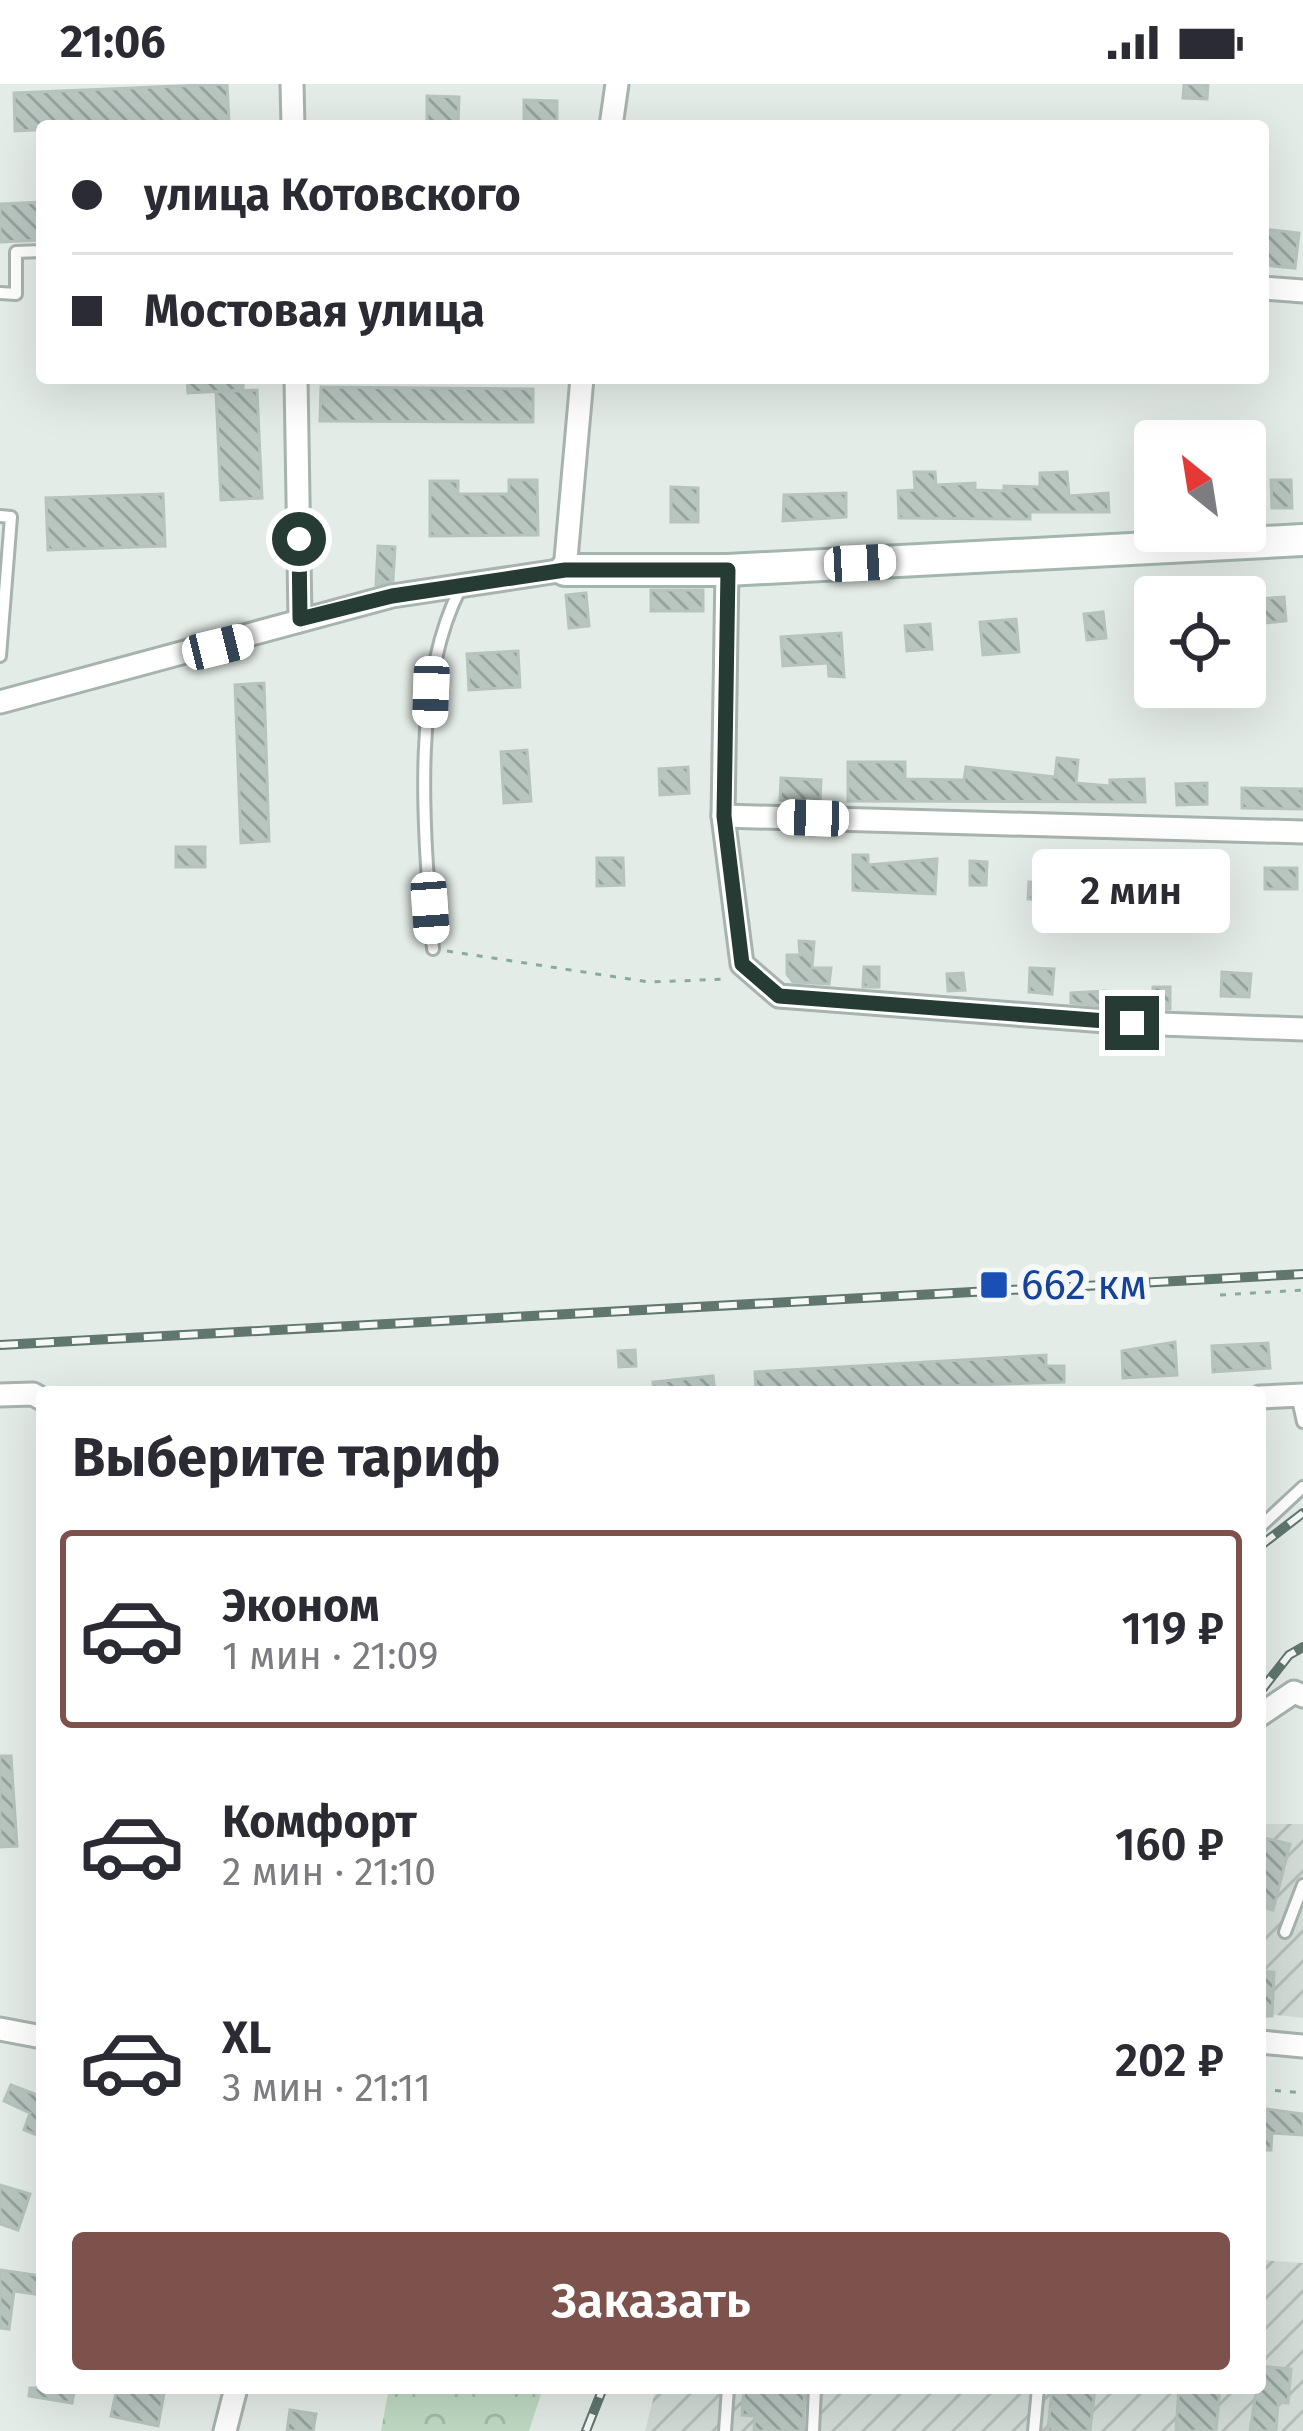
<!DOCTYPE html>
<html lang="ru">
<meta charset="utf-8">
<style>
body{margin:0;font-family:"Fira Sans",sans-serif;background:#f7f7f7;color:#2b2b33;height:100vh;display:flex;flex-direction:column;font-size:45px;white-space:nowrap}
*{box-sizing:border-box;margin:0}
p{font-size:39px;color:#7c7c81}
.icon{flex:none;width:66px;height:66px;fill:none;stroke:currentColor;stroke-width:2;stroke-linecap:round;stroke-linejoin:round}
.map{position:relative;flex:1;overflow:hidden}
.details{position:absolute;left:36px;top:1302px;width:1230px;height:1008px;display:flex;flex-direction:column;background:#fff;border-radius:12px;box-shadow:0 12px 48px #0002}
.details>*{flex:none}
.top-card{position:absolute;left:36px;top:36px;width:1233px;height:264px;border-radius:12px;box-shadow:0 12px 48px #0002;display:grid;align-content:center;height:264px;padding:0 36px;background:#fff}
.needle{width:78px;rotate:330deg}
.buttons{position:absolute;left:1134px;top:336px;display:grid;gap:24px}
.buttons a{display:grid;place-items:center;width:132px;height:132px;border-radius:12px;background:#fff;box-shadow:0 12px 48px #0002;font-size:60px}
.end{position:absolute;width:54px;height:54px;margin:-27px;border:15px solid #253b33;background:#fff;box-shadow:0 0 0 6px #fff}
.from{border-radius:50%}
.bubble{position:absolute;height:84px;border-radius:12px;background:#fff;box-shadow:0 12px 48px #0002;font-size:39px;font-weight:600;line-height:84px;text-align:center}
.car{position:absolute;width:36px;height:72px;margin:-36px -18px;border-radius:15px;box-shadow:0 0 9px 3px #0007;background:linear-gradient(#fff 24%,#345 0 40%,#fff 0 76%,#345 0 86%,#fff 0)}
.top-card b{display:flex;align-items:center;gap:42px;height:114px;font-size:45px}
.top-card b+b{border-top:3px solid #e1e1e2}
.top-card i{width:30px;height:30px;background:#2b2b33}
ul{padding:0;list-style:none}
li{display:flex;align-items:center;gap:36px;height:198px;margin:0 24px 18px;padding:0 12px;border:6px solid transparent;border-radius:12px}
li div{flex:1}
li b{display:block;font-size:45px}
li em{font-style:normal;font-weight:600}
li.on{border-color:#7d514c}
li>.icon{width:108px;height:108px;stroke-width:1.5}
h2{padding:0 36px;font-size:54px;line-height:144px}
.primary-button{display:flex;gap:24px;margin-top:auto;padding:24px 36px}
.primary-button a{flex:1;height:138px;border-radius:12px;background:#7d514c;color:#fff;font-size:48px;font-weight:600;line-height:138px;text-align:center}
.status{display:flex;justify-content:space-between;align-items:center;height:84px;padding:0 60px;background:#fff;direction:ltr}
.status svg{height:33px;fill:currentColor}
.map>svg:first-child{display:block}
</style>
<div class="status"><b>21:06</b><svg viewBox="0 0 49 12"><path d="M0 12V9h3v3zM5 12V6h3v6zM10 12V3h3v9zM15 12V0h3v12zM26 1h20v11H26zM47 4h2v5h-2z"/></svg></div>
<div class="map">
<svg width="1303" height="2347" viewBox="0 0 1303 2347">
<defs>
<pattern id="industrial-furrows" width="10" height="10" patternUnits="userSpaceOnUse" patternTransform="scale(3)"><rect width="10" height="10" fill="#d2dbd6"/><path d="M-1 1l2-2M0 10L10 0M9 11l2-2" fill="none" stroke="#b4bdb8"/></pattern>
<pattern id="forest-crowns" width="20" height="18" patternUnits="userSpaceOnUse" patternTransform="scale(3)"><rect width="20" height="18" fill="#bfdac4"/><path d="M2 6a3 3 0 1 1 6 0M12 15a3 3 0 1 1 6 0" fill="none" stroke="#a4bca9"/></pattern>
<pattern id="building-back-hatch" width="6" height="6" patternUnits="userSpaceOnUse" patternTransform="scale(3)"><rect width="6" height="6" fill="#b9c6c0"/><path d="M-1 5l2 2M0 0l6 6M5-1l2 2" fill="none" stroke="#96a29d"/></pattern>
</defs>
<rect width="100%" height="100%" fill="#e4ece7"/>
<!-- industrial -->
<g fill="url(#industrial-furrows)">
<path d="M1260,1740H1303V1934L1260,1929Z"/>
<path d="M1260,2176L1303,2179V2347H645L656,2304H1260Z"/>
</g>
<!-- forest -->
<path fill="url(#forest-crowns)" d="M389,2304H543L529,2347H381Z"/>
<!-- building -->
<g fill="url(#building-back-hatch)" stroke="#b7c4be" stroke-width="3">
<path d="M227,0L229,38L15,47L14,9Z"/>
<path d="M1184,0H1208L1207,15L1183,14Z"/>
<path d="M427,12L459,13L458,42H427Z"/>
<path d="M524,16L557,17V42H524Z"/>
<path d="M42,118V156L0,158V120Z"/>
<path d="M1263,145L1299,149L1295,184L1263,181Z"/>
<path d="M187,294H243V306L188,309Z"/>
<path d="M321,303L533,305V338L320,337Z"/>
<path d="M257,306L262,414L221,416L216,308Z"/>
<path d="M914,388H935L936,401L975,399V406L1004,407V402L1040,403V389L1067,388L1069,412L1108,409L1109,428H1030V435L899,434L898,407L915,406Z"/>
<path d="M509,396H537L538,451L430,452V397H458V410H509Z"/>
<path d="M1271,396H1291L1292,424H1272Z"/>
<path d="M671,403L698,404V438H671Z"/>
<path d="M846,409V433L783,437L784,411Z"/>
<path d="M163,410L165,462L48,466L46,414Z"/>
<path d="M378,462L395,463L393,497L376,501Z"/>
<rect x="651" y="506" width="52" height="21"/>
<path d="M586,509L589,542L569,544L566,511Z"/>
<path d="M1284,513L1286,537L1245,541V516Z"/>
<path d="M1103,528L1106,554L1087,556L1084,530Z"/>
<path d="M1016,535L1019,568L983,571L980,538Z"/>
<path d="M930,540L932,565L907,567L905,542Z"/>
<path d="M841,549L844,593L829,592L828,579L783,582L781,553Z"/>
<path d="M518,567L520,603L469,606L467,570Z"/>
<path d="M264,599L269,757L241,759L235,601Z"/>
<path d="M527,666L531,717L504,719L501,668Z"/>
<path d="M1057,674L1078,676L1076,699L1110,702V696L1144,695L1145,718L848,717V678H905V695L964,696L966,683L1055,693Z"/>
<path d="M688,683L689,709L660,711L659,685Z"/>
<path d="M781,694L821,696L820,717L780,716Z"/>
<path d="M1207,699V720L1177,721L1176,700Z"/>
<path d="M1242,704L1303,705V725L1242,724Z"/>
<rect x="176" y="763" width="29" height="20"/>
<path d="M853,771H868V781L937,775L935,810L853,806Z"/>
<path d="M597,774H623L624,801L597,802Z"/>
<path d="M970,777L987,778L986,801H970Z"/>
<path d="M1139,780L1140,819H1117L1116,781Z"/>
<path d="M1178,781L1199,782V824H1178Z"/>
<rect x="1265" y="784" width="32" height="21"/>
<path d="M1029,798L1064,801L1063,818L1028,815Z"/>
<path d="M799,857L814,858L812,884H831L829,900L793,898L787,890V871H800Z"/>
<path d="M864,883H879V903H863Z"/>
<path d="M1030,884L1054,885L1052,910L1029,908Z"/>
<path d="M1222,888L1251,890L1249,913L1221,912Z"/>
<path d="M963,889L965,906L948,907L947,890Z"/>
<path d="M1153,903H1170V925H1152Z"/>
<path d="M1105,907V922L1071,919V909Z"/>
<path d="M1175,1258L1177,1291L1123,1294L1122,1267Z"/>
<path d="M1268,1259L1270,1284L1213,1288L1212,1262Z"/>
<path d="M635,1266L636,1282L619,1283L618,1267Z"/>
<path d="M1046,1271V1282H1064V1298L756,1308L755,1288Z"/>
<path d="M713,1292L715,1308H654L653,1298Z"/>
<path d="M0,1672H11L17,1762L0,1763Z"/>
<path d="M1260,1753L1290,1760L1273,1826L1260,1822Z"/>
<path d="M1260,1888H1274L1272,1932H1260Z"/>
<path d="M11,2001L37,2011L42,2001V2053L24,2046L30,2029L4,2017Z"/>
<path d="M1260,2024L1303,2030V2051L1272,2049L1271,2066H1260Z"/>
<path d="M0,2101L30,2110L18,2146L0,2140Z"/>
<path d="M0,2186L42,2192V2211L14,2207L9,2245L0,2244Z"/>
<path d="M1260,2282L1291,2285L1288,2319L1278,2318L1276,2347H1250Z"/>
<path d="M30,2304H75L72,2319L29,2312Z"/>
<path d="M117,2304L164,2310L158,2342L111,2332Z"/>
<path d="M744,2304H805L803,2347H754L755,2332L742,2331Z"/>
<path d="M1052,2304H1095L1090,2347H1048Z"/>
<path d="M1179,2304H1220L1216,2347H1176Z"/>
<path d="M290,2326L316,2330L313,2347H287Z"/>
</g>
<g fill="none" stroke-linecap="round" stroke-linejoin="round">
<!-- lane casing -->
<g stroke="#a7b3ad" stroke-width="16">
<g id="lane">
<path d="M0,209L16,210V168L42,167"/>
<path d="M0,432L11,433L0,572"/>
<path d="M433,865C425,755 409,605 460,505"/>
<path d="M1297,1311L1303,1338"/>
<path d="M1260,1443L1303,1403"/>
<path d="M1285,1848L1303,1801"/>
<path d="M725,2347L728,2304"/>
<path d="M813,2347L815,2304"/>
<path d="M1034,2347L1038,2304"/>
</g>
</g>
<!-- street casing -->
<g stroke="#a7b3ad" stroke-width="27">
<g id="street">
<path d="M292,0L293,42"/>
<path d="M611,42L617,0"/>
<path d="M1263,204L1303,207"/>
<path d="M296,294L300,535"/>
<path d="M727,486L723,732L742,880L779,912L1132,939L1303,945"/>
<path d="M0,618L392,512L565,486L582,294"/>
<path d="M723,732L1303,748"/>
<path d="M0,1311L33,1310L42,1315"/>
<path d="M1260,1313L1303,1311"/>
<path d="M1260,1631L1294,1608L1303,1612"/>
<path d="M0,1945L42,1953"/>
<path d="M1260,1958L1303,1962"/>
<path d="M225,2347L236,2304"/>
</g>
</g>
<!-- secondary casing -->
<g stroke="#a3b6ae" stroke-width="36">
<path id="secondary" d="M565,486H727L1303,456"/>
</g>
<!-- path -->
<g stroke="#88ab9d" stroke-width="3" stroke-dasharray="6 9" stroke-linecap="butt">
<path d="M447,867L649,898L728,895"/>
<path d="M1220,1211L1303,1206"/>
<path d="M1260,2005L1303,2009"/>
</g>
<!-- lane -->
<use href="#lane" stroke="#fff" stroke-width="10"/>
<!-- street -->
<use href="#street" stroke="#fff" stroke-width="21"/>
<!-- secondary -->
<use href="#secondary" stroke="#fff" stroke-width="30"/>
<!-- rail casing -->
<g stroke="#60766e" stroke-width="10">
<g id="rail">
<path d="M0,1261L1303,1190"/>
<path d="M1260,1462L1303,1429"/>
<path d="M1260,1608L1289,1571L1303,1563"/>
<path d="M586,2347L603,2304"/>
</g>
</g>
<!-- rail -->
<use href="#rail" stroke="#f4f8f6" stroke-width="6" stroke-dasharray="18" stroke-linecap="butt"/>
</g>
<g fill="none" stroke-linecap="round" stroke-linejoin="round">
<!-- route -->
<path stroke="#253b33" stroke-width="15" d="M299,455L300,535L392,512L565,486H728L724,732L742,880L779,912L1132,939"/>
</g>
<!-- markers -->
<rect fill="#1a4fb4" stroke="#f4f8f6" stroke-width="4.5" x="979" y="1186" width="30" height="30" rx="6"/>
<g text-anchor="middle" dominant-baseline="central" stroke-width="12" stroke-linejoin="round" paint-order="stroke">
<!-- transit labels -->
<g font-size="42" fill="#164399" stroke="#f4f8f6" text-anchor="start">
<text x="1021" y="1201">662 км</text>
</g>
</g>
</svg>
<div class="buttons">
<a><svg class="needle" viewBox="-14 -14 28 28"><path d="M0-13l5 13h-10z" fill="#e53935"/><path d="M0 13l5-13h-10z" fill="#7c7c81"/></svg></a>
<a><svg class="icon" aria-label="locate" viewBox="0 0 24 24"><circle cx="12" cy="12" r="6"/><path d="M12 2v4M12 18v4M2 12h4M18 12h4"/></svg></a>
</div>
<i class="end from" style="left:299px;top:455px"></i>
<i class="end" style="left:1132px;top:939px"></i>
<div class="bubble" style="left:1032px;top:765px;width:198px">2 мин</div>
<i class="car" style="left:860px;top:479px;rotate:87deg"></i>
<i class="car" style="left:218px;top:563px;rotate:76deg"></i>
<i class="car" style="left:431px;top:608px;rotate:182deg"></i>
<i class="car" style="left:813px;top:734px;rotate:272deg"></i>
<i class="car" style="left:430px;top:824px;rotate:176deg"></i>
<div class="top-card">
<b><i class="from"></i>улица Котовского</b>
<b><i></i>Мостовая улица</b>
</div>
<section class="details">
<h2>Выберите тариф</h2>
<ul>
<li class="on"><svg class="icon" aria-label="car" viewBox="0 0 24 24"><path d="M5 17H2v-5l4-1 3-4h7l3 4 3 1v5h-3M9 17h6M6 11h13"/><circle cx="7" cy="17" r="2"/><circle cx="17" cy="17" r="2"/></svg><div><b>Эконом</b><p>1 мин · 21:09</p></div><em>119 ₽</em></li>
<li><svg class="icon" aria-label="car" viewBox="0 0 24 24"><path d="M5 17H2v-5l4-1 3-4h7l3 4 3 1v5h-3M9 17h6M6 11h13"/><circle cx="7" cy="17" r="2"/><circle cx="17" cy="17" r="2"/></svg><div><b>Комфорт</b><p>2 мин · 21:10</p></div><em>160 ₽</em></li>
<li><svg class="icon" aria-label="car" viewBox="0 0 24 24"><path d="M5 17H2v-5l4-1 3-4h7l3 4 3 1v5h-3M9 17h6M6 11h13"/><circle cx="7" cy="17" r="2"/><circle cx="17" cy="17" r="2"/></svg><div><b>XL</b><p>3 мин · 21:11</p></div><em>202 ₽</em></li>
</ul>
<div class="primary-button"><a>Заказать</a></div>
</section>
</div>
